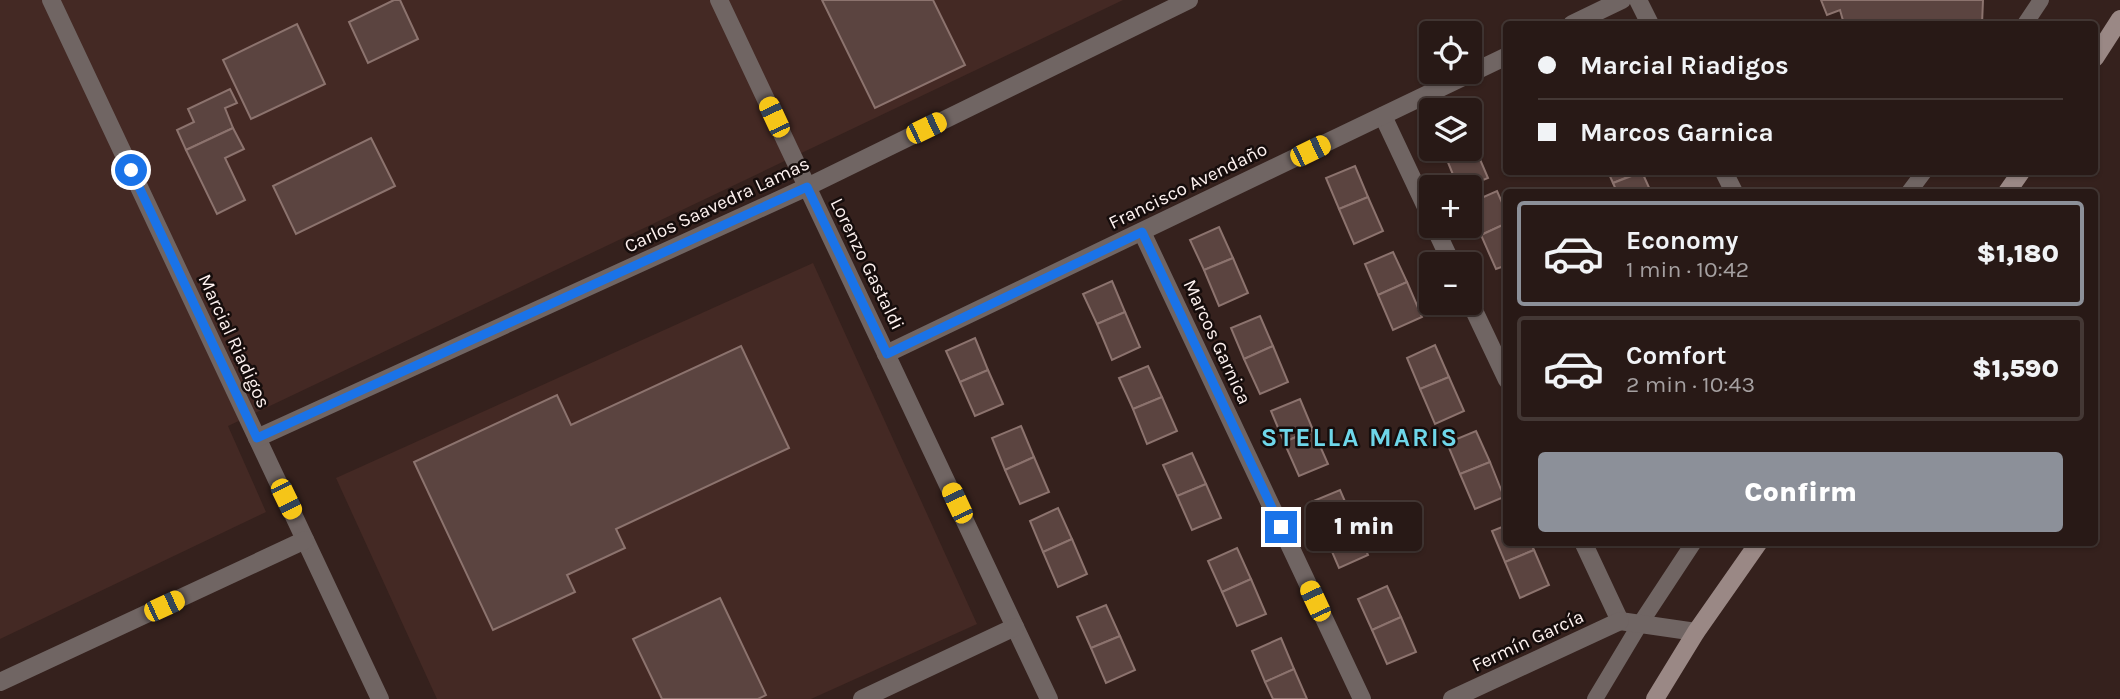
<!DOCTYPE html>
<meta charset="utf-8">
<style>
body{margin:0;font-family:Karla,sans-serif;background:#342623;color:#f1f3f6;height:100vh;display:flex;flex-direction:column;font-size:26px;white-space:nowrap}
*{box-sizing:border-box;margin:0}
p{font-size:23px;color:#a5a0a1}
.icon{flex:none;width:38px;height:38px;fill:none;stroke:currentColor;stroke-width:2;stroke-linecap:round;stroke-linejoin:round}
.map{position:relative;flex:1;overflow:hidden}
.drawer{position:absolute;left:1503px;top:189px;width:595px;height:357px;display:flex;flex-direction:column;background:#281916;border-radius:7px;box-shadow:0 2px 5px #0004,0 0 0 2px #443835}
.drawer>*{flex:none}
.banner{position:absolute;left:1503px;top:21px;width:595px;height:154px;border-radius:7px;box-shadow:0 2px 5px #0004,0 0 0 2px #443835;display:grid;align-content:center;height:154px;padding:0 35px;background:#281916}
.buttons{position:absolute;left:1419px;top:21px;display:grid;gap:14px}
.buttons a{display:grid;place-items:center;width:63px;height:63px;border-radius:7px;background:#281916;box-shadow:0 2px 5px #0004,0 0 0 2px #443835;font-size:35px}
.end{position:absolute;width:32px;height:32px;margin:-16px;border:9px solid #1a73e8;background:#fff;box-shadow:0 0 0 4px #fff}
.from{border-radius:50%}
.bubble{position:absolute;height:49px;border-radius:7px;background:#281916;box-shadow:0 2px 5px #0004,0 0 0 2px #443835;font-size:23px;font-weight:800;line-height:49px;text-align:center}
.car{position:absolute;width:21px;height:42px;margin:-21px -10px;border-radius:9px;box-shadow:0 0 5px 2px #0007;background:linear-gradient(#f5c518 24%,#345 0 40%,#f5c518 0 76%,#345 0 86%,#f5c518 0)}
.banner b{display:flex;align-items:center;gap:24px;height:66px;font-size:26px}
.banner b+b{border-top:2px solid #443835}
.banner i{width:18px;height:18px;background:#f1f3f6}
ul{padding:12px 0 0;list-style:none}
li{display:flex;align-items:center;gap:21px;height:105px;margin:0 14px 10px;padding:0 21px;border:4px solid #443835;border-radius:7px}
li div{flex:1}
li b{display:block;font-size:26px}
li em{font-style:normal;font-weight:800}
li.selected{border-color:#8c9099}
li>.icon{width:63px;height:63px;stroke-width:1.5}
.action{display:flex;gap:14px;margin-top:auto;padding:14px 35px}
.action a{flex:1;height:80px;border-radius:7px;background:#8c9099;color:#fff;font-size:28px;font-weight:800;line-height:80px;text-align:center}
.map>svg:first-child{display:block}
</style>
<div class="map">
<svg width="2120" height="699" viewBox="0 0 2120 699">
<rect width="100%" height="100%" fill="#35211d"/>
<!-- built -->
<g fill="#442924">
<path d="M0,0H1123L228,426L266,512L0,639Z"/>
<path d="M813,263L977,624L811,699H437L336,478Z"/>
</g>
<!-- building -->
<g fill="#5b4440" stroke="#8c736e" stroke-width="2">
<path d="M394,0H400L418,39L368,63L349,22Z"/>
<path d="M822,0H933L965,65L875,108Z"/>
<path d="M1821,0H1983L1982,24H1844L1840,10L1827,15Z"/>
<path d="M297,24L325,84L251,119L223,60Z"/>
<path d="M230,89L237,103L225,108L233,128L186,150L177,130L194,122L188,109Z"/>
<path d="M233,128L244,149L225,158L245,200L217,214L186,150Z"/>
<path d="M371,138L395,186L296,234L273,186Z"/>
<path d="M1473,143L1488,178L1466,187H1458L1445,155L1460,149H1470V145Z"/>
<path d="M1355,166L1368,197L1339,209L1326,178Z"/>
<path d="M1608,172H1640L1613,183Z"/>
<path d="M1642,172L1651,192H1617L1613,183Z"/>
<path d="M1497,191L1507,214V223L1481,235L1470,208V203Z"/>
<path d="M1368,197L1383,231L1354,244L1339,209Z"/>
<path d="M1507,223V265L1496,269L1481,235Z"/>
<path d="M1219,227L1233,258L1204,270L1190,240Z"/>
<path d="M1393,252L1407,282L1378,295L1365,264Z"/>
<path d="M1233,258L1248,293L1219,306L1204,270Z"/>
<path d="M1112,281L1125,312L1097,324L1083,294Z"/>
<path d="M1407,282L1422,317L1393,330L1378,295Z"/>
<path d="M1125,312L1140,347L1112,360L1097,324Z"/>
<path d="M1260,316L1273,346L1244,359L1231,328Z"/>
<path d="M975,338L988,370L960,382L946,351Z"/>
<path d="M1435,345L1449,377L1420,389L1407,358Z"/>
<path d="M741,346L789,448L616,529L625,548L567,575L575,592L493,630L414,462L557,395L571,425Z"/>
<path d="M1273,346L1288,382L1260,394L1244,359Z"/>
<path d="M1148,366L1162,397L1133,409L1119,378Z"/>
<path d="M988,370L1003,404L975,416L960,382Z"/>
<path d="M1449,377L1464,411L1435,424L1420,389Z"/>
<path d="M1162,397L1177,431L1147,444L1133,409Z"/>
<path d="M1300,399L1313,430L1284,442L1271,411Z"/>
<path d="M1021,426L1034,457L1005,470L992,438Z"/>
<path d="M1313,430L1328,464L1299,476L1284,442Z"/>
<path d="M1476,431L1490,462L1460,474L1447,443Z"/>
<path d="M1192,453L1206,484L1177,496L1163,465Z"/>
<path d="M1034,457L1049,492L1020,504L1005,470Z"/>
<path d="M1490,462L1504,497L1475,509L1460,474Z"/>
<path d="M1206,484L1221,518L1192,530L1177,496Z"/>
<path d="M1340,490L1353,520L1324,533L1311,502Z"/>
<path d="M1058,508L1072,539L1043,552L1030,521Z"/>
<path d="M1353,520L1368,555L1339,568L1324,533Z"/>
<path d="M1507,525V542H1530L1534,550L1505,562L1492,531Z"/>
<path d="M1072,539L1087,574L1058,587L1043,552Z"/>
<path d="M1237,548L1251,579L1222,592L1208,561Z"/>
<path d="M1534,550L1549,585L1520,598L1505,562Z"/>
<path d="M1251,579L1266,614L1237,626L1222,592Z"/>
<path d="M1387,586L1401,617L1372,630L1358,599Z"/>
<path d="M720,598L766,695L758,699H662L633,639Z"/>
<path d="M1106,605L1120,636L1091,648L1077,617Z"/>
<path d="M1401,617L1416,652L1387,664L1372,630Z"/>
<path d="M1120,636L1135,670L1106,683L1091,648Z"/>
<path d="M1281,638L1294,669L1265,682L1252,651Z"/>
<path d="M1294,669L1307,699H1273L1265,682Z"/>
</g>
<g fill="none" stroke-linecap="round" stroke-linejoin="round">
<!-- lane -->
<g stroke="#706563" stroke-width="16">
<path d="M2025,24L2041,0"/>
<path d="M1909,192L1924,172"/>
<path d="M1595,699L1640,624L1694,542"/>
</g>
<!-- street -->
<g stroke="#706563" stroke-width="18">
<path d="M51,0L380,699"/>
<path d="M719,0L1049,699"/>
<path d="M1638,0L1650,24"/>
<path d="M1572,24L1622,0"/>
<path d="M1383,116L1432,220"/>
<path d="M1724,172L1734,192"/>
<path d="M1434,226L1452,264"/>
<path d="M1142,232L1362,699"/>
<path d="M1470,302L1507,380"/>
<path d="M886,354L1507,56"/>
<path d="M257,438L807,187L1189,0"/>
<path d="M1583,542L1620,621"/>
<path d="M1620,621L1696,632"/>
<path d="M0,682L305,540"/>
<path d="M862,699L1015,627"/>
<path d="M1452,699L1620,621"/>
</g>
<!-- secondary -->
<g stroke="#9a8885" stroke-width="18">
<path d="M2095,58L2120,19"/>
<path d="M2007,192L2021,172"/>
<path d="M1655,699L1696,632L1759,542"/>
</g>
</g>
<g fill="none" stroke-linecap="round" stroke-linejoin="round">
<!-- route -->
<path stroke="#1a73e8" stroke-width="9" d="M131,170L257,438L807,187L887,354L1142,232L1281,527"/>
</g>
<g text-anchor="middle" dominant-baseline="central" stroke-width="5" stroke-linejoin="round" paint-order="stroke">
<!-- street labels -->
<g font-size="19" fill="#fef2f0" stroke="#160d0c">
<text transform="translate(1188 186) rotate(-26)">Francisco Avendaño</text>
<text transform="translate(717 205) rotate(-25)">Carlos Saavedra Lamas</text>
<text transform="translate(867 264) rotate(64)">Lorenzo Gastaldi</text>
<text transform="translate(234 341) rotate(65)">Marcial Riadigos</text>
<text transform="translate(1217 342) rotate(65)">Marcos Garnica</text>
<text transform="translate(1528 641) rotate(-25)">Fermín García</text>
</g>
<!-- district labels -->
<g font-size="26" font-weight="bold" letter-spacing="2" fill="#6ed6e9" stroke="#160d0c">
<text x="1360" y="437">STELLA MARIS</text>
</g>
</g>
</svg>
<div class="buttons">
<a><svg class="icon" aria-label="locate" viewBox="0 0 24 24"><circle cx="12" cy="12" r="6"/><path d="M12 2v4M12 18v4M2 12h4M18 12h4"/></svg></a>
<a><svg class="icon" aria-label="layers" viewBox="0 0 24 24"><path d="M12 4l9 5-9 5-9-5zM3 14l9 5 9-5"/></svg></a>
<a>+</a>
<a>−</a>
</div>
<i class="end from" style="left:131px;top:170px"></i>
<i class="end" style="left:1281px;top:527px"></i>
<div class="bubble" style="left:1306px;top:502px;width:116px">1 min</div>
<i class="car" style="left:774px;top:117px;rotate:335deg"></i>
<i class="car" style="left:926px;top:128px;rotate:64deg"></i>
<i class="car" style="left:1310px;top:151px;rotate:64deg"></i>
<i class="car" style="left:286px;top:499px;rotate:154deg"></i>
<i class="car" style="left:957px;top:503px;rotate:335deg"></i>
<i class="car" style="left:1315px;top:601px;rotate:335deg"></i>
<i class="car" style="left:164px;top:606px;rotate:65deg"></i>
<div class="banner">
<b><i class="from"></i>Marcial Riadigos</b>
<b><i></i>Marcos Garnica</b>
</div>
<section class="drawer">
<ul>
<li class="selected"><svg class="icon" aria-label="car" viewBox="0 0 24 24"><path d="M5 17H2v-5l4-1 3-4h7l3 4 3 1v5h-3M9 17h6M6 11h13"/><circle cx="7" cy="17" r="2"/><circle cx="17" cy="17" r="2"/></svg><div><b>Economy</b><p>1 min · 10:42</p></div><em>$1,180</em></li>
<li><svg class="icon" aria-label="car" viewBox="0 0 24 24"><path d="M5 17H2v-5l4-1 3-4h7l3 4 3 1v5h-3M9 17h6M6 11h13"/><circle cx="7" cy="17" r="2"/><circle cx="17" cy="17" r="2"/></svg><div><b>Comfort</b><p>2 min · 10:43</p></div><em>$1,590</em></li>
</ul>
<div class="action"><a>Confirm</a></div>
</section>
</div>
